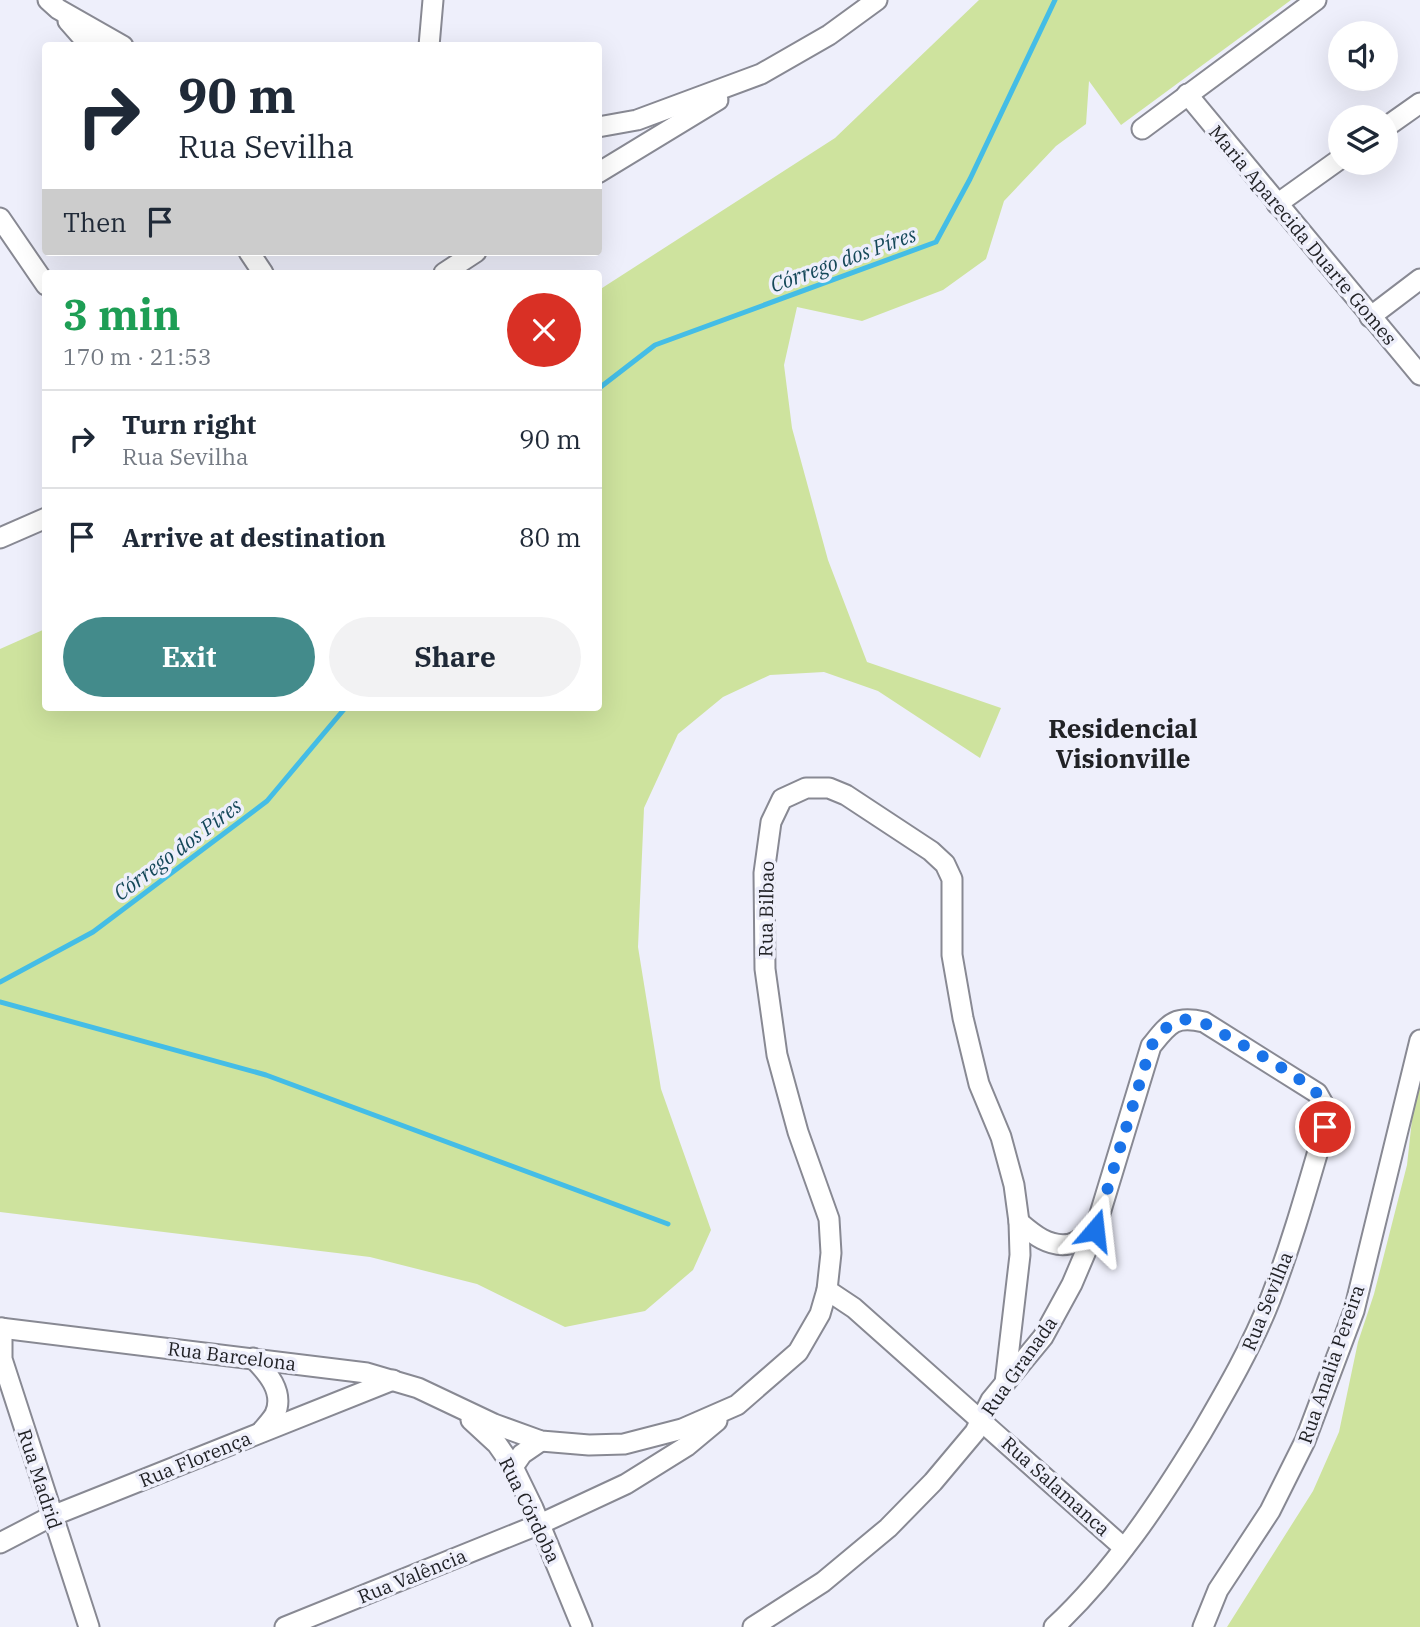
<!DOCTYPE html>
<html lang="en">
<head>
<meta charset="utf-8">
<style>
  body { margin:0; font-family:"IBM Plex Serif",serif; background:#f2f2f3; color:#1f2937; height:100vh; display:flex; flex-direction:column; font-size:26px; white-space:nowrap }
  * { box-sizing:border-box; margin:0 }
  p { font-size:23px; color:#747a83 }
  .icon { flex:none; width:38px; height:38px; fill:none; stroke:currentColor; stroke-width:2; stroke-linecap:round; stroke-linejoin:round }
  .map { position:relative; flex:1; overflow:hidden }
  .details { position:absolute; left:42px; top:270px; width:560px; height:441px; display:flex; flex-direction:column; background:#fff; border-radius:7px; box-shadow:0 7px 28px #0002 }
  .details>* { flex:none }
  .top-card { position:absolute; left:42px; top:42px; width:560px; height:214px; border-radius:7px; box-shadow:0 7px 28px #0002; background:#fff; color:#1f2937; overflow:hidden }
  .buttons { position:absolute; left:1328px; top:21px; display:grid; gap:14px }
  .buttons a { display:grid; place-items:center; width:70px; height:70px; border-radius:50%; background:#fff; box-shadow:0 7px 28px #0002; font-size:35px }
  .pin { position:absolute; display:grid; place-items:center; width:60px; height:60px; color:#fff; margin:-30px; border:4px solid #fff; border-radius:50%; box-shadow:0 2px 7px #0007 }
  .me { position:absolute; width:77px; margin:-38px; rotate:17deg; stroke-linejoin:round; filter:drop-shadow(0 0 5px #0008) }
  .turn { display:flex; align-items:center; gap:24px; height:147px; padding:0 21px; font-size:32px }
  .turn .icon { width:91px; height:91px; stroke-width:2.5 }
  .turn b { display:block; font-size:49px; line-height:60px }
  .then { display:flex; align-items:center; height:66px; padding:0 21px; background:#0003; gap:14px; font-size:26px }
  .round { display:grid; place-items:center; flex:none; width:74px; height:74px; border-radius:37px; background:#f2f2f3 }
  .headline { display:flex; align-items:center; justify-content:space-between; height:119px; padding:0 21px }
  h1 { font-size:42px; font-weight:700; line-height:52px; color:#1e9e55 }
  .cta { display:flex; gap:14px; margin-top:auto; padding:14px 21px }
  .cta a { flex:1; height:80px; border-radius:42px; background:#438b8b; color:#fff; font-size:28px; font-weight:700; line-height:80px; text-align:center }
  .cta a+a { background:#f2f2f3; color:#1f2937 }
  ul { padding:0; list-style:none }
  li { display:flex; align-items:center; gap:21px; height:98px; padding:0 21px; border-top:2px solid #e0e1e3 }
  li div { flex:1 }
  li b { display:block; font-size:26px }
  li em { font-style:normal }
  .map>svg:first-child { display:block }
  .green { fill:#cee39e }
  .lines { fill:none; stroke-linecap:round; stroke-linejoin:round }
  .stream { stroke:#44bde6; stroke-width:5 }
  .minor-casing { stroke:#888993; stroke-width:23 }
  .minor { stroke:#fff; stroke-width:19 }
  .route { stroke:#1a73e8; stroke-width:12; stroke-dasharray:0 21.6 }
  .labels { text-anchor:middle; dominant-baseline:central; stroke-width:7; stroke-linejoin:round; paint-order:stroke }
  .street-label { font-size:19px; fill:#212226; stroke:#eeeffb }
  .water-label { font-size:21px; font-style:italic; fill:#154859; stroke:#eeeffb }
  .district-label { font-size:26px; font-weight:bold; fill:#212226; stroke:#eeeffb }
</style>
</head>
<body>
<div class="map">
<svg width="1420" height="1627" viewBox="0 0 1420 1627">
  <rect width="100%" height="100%" fill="#eeeffb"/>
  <g class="green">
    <path d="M979,0H1291L1121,125L1089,81L1086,124L1056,146L1004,201L986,259L943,290L862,321L797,307L784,365L792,428L828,560L867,662L1001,708L980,758L878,691L824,672L770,675L723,697L678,734L644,808L638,947L661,1089L711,1230L693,1270L645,1311L565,1327L477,1284L370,1257L0,1212V649L45,629L46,707H598L599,290L835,138Z"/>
    <path d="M1420,1069V1627H1227L1313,1491L1339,1432L1358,1342L1374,1294L1407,1165L1416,1083Z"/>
  </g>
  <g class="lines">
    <g class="stream">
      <path d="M598,389L655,345L936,242L970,179L1055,0"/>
      <path d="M0,982L93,932L267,801L346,707"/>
      <path d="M0,1002L266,1075L668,1224"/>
    </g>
    <defs>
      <g id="minor">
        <path d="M48,0L58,9L123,46"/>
        <path d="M68,21L90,46"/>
        <path d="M429,46L433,0"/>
        <path d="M1187,94L1420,375"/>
        <path d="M598,127L637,120L761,74L829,35L877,0"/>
        <path d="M1386,127L1420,103"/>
        <path d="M1142,129L1316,0"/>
        <path d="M598,173L718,100"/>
        <path d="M1277,204L1340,159"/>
        <path d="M0,218L46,285"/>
        <path d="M249,252L263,273"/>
        <path d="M444,273L476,252"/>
        <path d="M1370,317L1420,279"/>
        <path d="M0,538L46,518"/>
        <path d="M1019,1222C1033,1234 1049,1248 1070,1244C1078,1242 1088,1234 1095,1230"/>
        <path d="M827,1290L854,1308L1124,1548"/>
        <path d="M0,1328L367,1373L418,1388L494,1424L541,1441L589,1445L624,1444L682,1429L737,1405L798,1352L820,1314L827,1290L831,1253L829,1219L798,1132L777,1055L765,969L764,873L771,822L782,799L806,788H829L846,795L931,851L945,864L952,879V955L963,1018L979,1084L1001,1137L1014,1185L1019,1222L1020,1255L1005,1383"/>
        <path d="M2,1328V1359L89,1627"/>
        <path d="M253,1358C267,1372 285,1392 275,1414C272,1420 265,1427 261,1432"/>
        <path d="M471,1420L497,1444L513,1467L533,1508L582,1627"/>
        <path d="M513,1467L522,1454L541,1441"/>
        <path d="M0,1543L52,1516L393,1380"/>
        <path d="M285,1627L540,1524L626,1484L687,1446L717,1421"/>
        <path d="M753,1627L823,1582L888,1528L933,1482L975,1432L991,1400L1043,1337L1072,1284L1095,1230L1151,1046C1169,1024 1174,1015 1204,1022L1317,1093L1326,1109L1325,1127C1308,1185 1292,1243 1270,1300C1252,1346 1227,1389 1202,1432C1160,1501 1113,1572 1054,1627"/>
        <path d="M1203,1627L1218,1590L1270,1511L1305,1441L1354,1311L1420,1040"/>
      </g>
    </defs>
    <use href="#minor" class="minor-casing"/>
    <use href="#minor" class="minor"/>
  </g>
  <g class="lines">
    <path class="route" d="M1095,1230L1151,1046C1170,1023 1173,1014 1204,1023C1226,1036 1308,1079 1319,1096C1326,1107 1325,1115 1325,1127"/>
  </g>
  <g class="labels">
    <g class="street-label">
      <text transform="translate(1303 235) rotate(50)">Maria Aparecida Duarte Gomes</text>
      <text transform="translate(766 909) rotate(-89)">Rua Bilbao</text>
      <text transform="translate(1267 1301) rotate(-68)">Rua Sevilha</text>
      <text transform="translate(232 1356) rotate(7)">Rua Barcelona</text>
      <text transform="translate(1331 1364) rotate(-71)">Rua Analia Pereira</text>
      <text transform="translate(1019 1366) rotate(-55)">Rua Granada</text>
      <text transform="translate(195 1459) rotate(-22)">Rua Florença</text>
      <text transform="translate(40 1479) rotate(72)">Rua Madrid</text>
      <text transform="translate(1056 1486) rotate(42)">Rua Salamanca</text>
      <text transform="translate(530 1510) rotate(64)">Rua Córdoba</text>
      <text transform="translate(412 1576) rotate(-22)">Rua Valência</text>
    </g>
    <g class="water-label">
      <text transform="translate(843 259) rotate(-20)">Córrego dos Píres</text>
      <text transform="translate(177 849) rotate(-37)">Córrego dos Píres</text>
    </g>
    <g class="district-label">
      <text x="1123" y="728">Residencial<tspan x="1123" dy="30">Visionville</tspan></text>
    </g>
  </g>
</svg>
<div class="buttons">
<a><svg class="icon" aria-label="sound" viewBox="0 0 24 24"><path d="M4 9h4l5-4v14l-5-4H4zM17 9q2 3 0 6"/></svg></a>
<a><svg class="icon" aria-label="layers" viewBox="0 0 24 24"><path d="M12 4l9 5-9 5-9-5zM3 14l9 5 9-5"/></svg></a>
</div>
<div class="pin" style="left:1325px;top:1127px;background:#d93025"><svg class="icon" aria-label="arrive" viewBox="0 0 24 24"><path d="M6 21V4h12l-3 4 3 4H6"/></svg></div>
<svg class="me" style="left:1095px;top:1230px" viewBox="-20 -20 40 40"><path d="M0-17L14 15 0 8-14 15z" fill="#1a73e8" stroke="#fff" stroke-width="4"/></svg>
<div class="top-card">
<div class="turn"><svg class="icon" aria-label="right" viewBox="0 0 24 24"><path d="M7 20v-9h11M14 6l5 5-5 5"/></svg><div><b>90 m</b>Rua Sevilha</div></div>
<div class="then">Then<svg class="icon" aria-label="arrive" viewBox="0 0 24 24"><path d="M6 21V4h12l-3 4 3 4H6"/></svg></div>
</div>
<section class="details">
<div class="headline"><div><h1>3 min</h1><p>170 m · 21:53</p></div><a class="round" style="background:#d93025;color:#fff"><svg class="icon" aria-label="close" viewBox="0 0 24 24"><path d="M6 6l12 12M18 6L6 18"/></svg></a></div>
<ul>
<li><svg class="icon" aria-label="right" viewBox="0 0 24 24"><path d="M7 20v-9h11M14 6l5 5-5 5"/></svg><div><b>Turn right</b><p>Rua Sevilha</p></div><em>90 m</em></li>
<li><svg class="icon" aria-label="arrive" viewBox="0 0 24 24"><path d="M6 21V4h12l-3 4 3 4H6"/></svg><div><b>Arrive at destination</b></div><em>80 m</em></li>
</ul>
<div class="cta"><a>Exit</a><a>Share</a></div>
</section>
</div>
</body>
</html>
